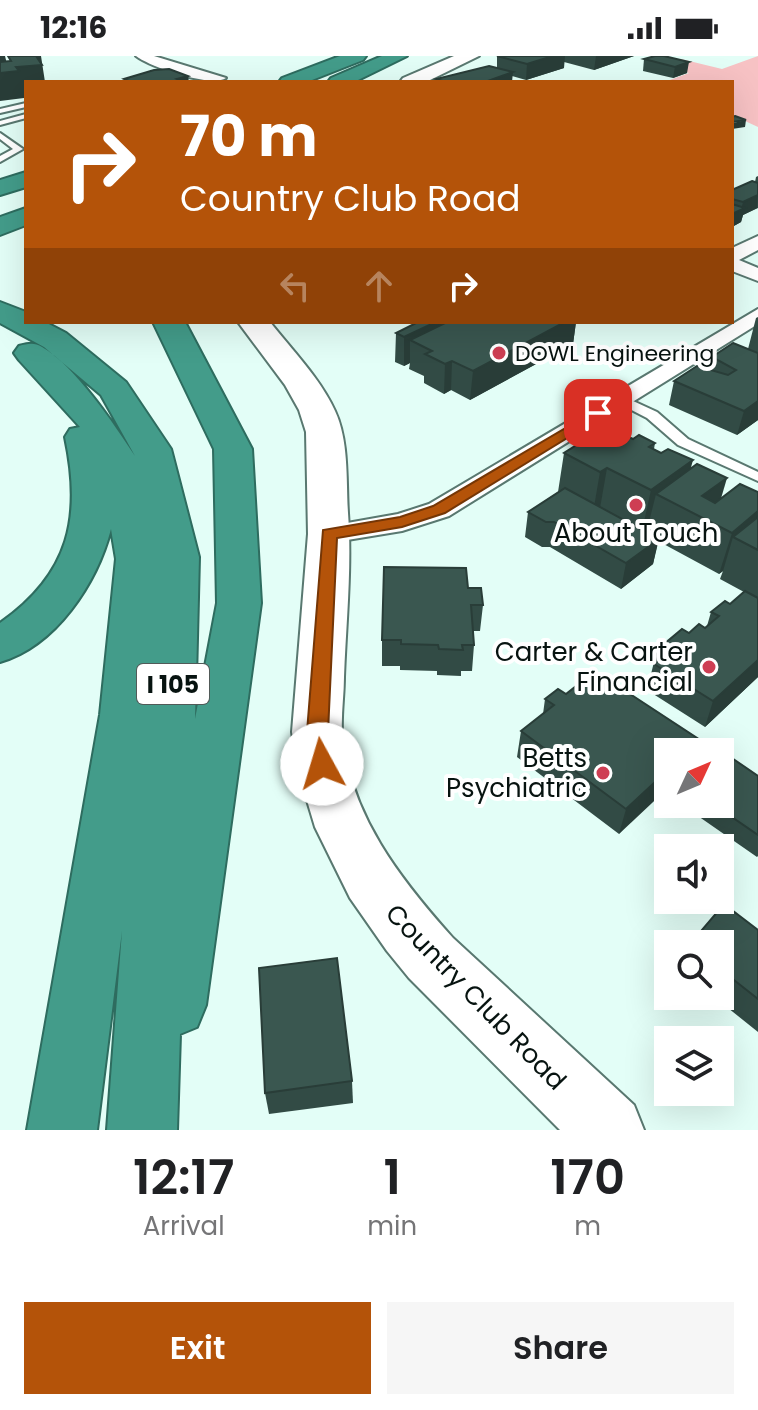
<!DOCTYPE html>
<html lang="en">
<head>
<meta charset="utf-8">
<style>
  body { margin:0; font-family:Poppins,sans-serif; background:#f6f6f6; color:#202124; height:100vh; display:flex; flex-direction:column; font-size:30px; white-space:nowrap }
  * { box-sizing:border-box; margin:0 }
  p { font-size:26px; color:#757577 }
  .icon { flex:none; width:44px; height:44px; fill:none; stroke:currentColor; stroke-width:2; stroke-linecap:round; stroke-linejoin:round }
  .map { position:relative; height:1074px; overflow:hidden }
  .details { display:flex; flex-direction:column; background:#fff; flex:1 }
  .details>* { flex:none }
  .guide { position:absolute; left:24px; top:24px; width:710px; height:244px; border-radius:0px; box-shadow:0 8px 32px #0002; background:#b45309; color:#fff; overflow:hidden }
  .needle { width:52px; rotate:46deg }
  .controls { position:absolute; left:654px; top:682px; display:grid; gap:16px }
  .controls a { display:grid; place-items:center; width:80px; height:80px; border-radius:0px; background:#fff; box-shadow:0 8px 32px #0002; font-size:40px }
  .pin { position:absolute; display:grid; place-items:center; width:68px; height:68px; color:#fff; margin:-34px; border-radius:16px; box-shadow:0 4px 12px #0006 }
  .me { position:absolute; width:88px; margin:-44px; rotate:354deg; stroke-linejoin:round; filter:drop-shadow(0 0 6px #0008) }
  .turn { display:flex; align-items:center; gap:28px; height:168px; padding:0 24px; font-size:36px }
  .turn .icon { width:104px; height:104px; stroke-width:2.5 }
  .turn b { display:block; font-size:56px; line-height:68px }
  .lanes { display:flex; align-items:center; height:76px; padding:0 24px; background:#0003; justify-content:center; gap:40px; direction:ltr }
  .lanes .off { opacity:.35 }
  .eta { display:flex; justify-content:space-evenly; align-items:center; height:136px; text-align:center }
  .eta b { font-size:48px; font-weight:600; line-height:56px }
  .action { display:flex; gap:16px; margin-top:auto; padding:16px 24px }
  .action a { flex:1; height:92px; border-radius:0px; background:#b45309; color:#fff; font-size:32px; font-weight:600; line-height:92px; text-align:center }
  .action a+a { background:#f6f6f6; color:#202124 }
  .status { display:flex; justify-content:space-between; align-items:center; height:56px; padding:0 40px; background:#fff; direction:ltr }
  .status svg { height:22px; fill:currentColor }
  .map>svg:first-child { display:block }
  .green { fill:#f7c2c4 }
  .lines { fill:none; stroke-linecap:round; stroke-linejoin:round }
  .lane-casing { stroke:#597870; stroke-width:4 }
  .street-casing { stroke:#597870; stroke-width:4 }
  .secondary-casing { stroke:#597870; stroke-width:4 }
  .highway-casing { stroke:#2e6c5f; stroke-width:4 }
  .lane { fill:#fff; fill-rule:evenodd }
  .street { fill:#fff; fill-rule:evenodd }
  .secondary { fill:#fff; fill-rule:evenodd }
  .highway { fill:#439c8a; fill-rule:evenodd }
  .wall { fill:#324b45 }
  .shaded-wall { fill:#293d38 }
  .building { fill:#3a5750; stroke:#293d38; stroke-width:2 }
  .route { fill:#b45309; stroke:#753606; stroke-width:2 }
  .poi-dot { fill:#ce3e53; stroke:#fff; stroke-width:3 }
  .labels { text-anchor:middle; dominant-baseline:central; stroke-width:8; stroke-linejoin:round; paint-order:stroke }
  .far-poi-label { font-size:22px; fill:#071310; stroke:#fff; text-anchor:start }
  .shield { fill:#fff; stroke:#515a58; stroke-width:2 }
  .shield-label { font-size:24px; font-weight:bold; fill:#071310 }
  .poi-label { font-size:26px; fill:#071310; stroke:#fff; text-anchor:end }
  .street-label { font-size:26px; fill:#071310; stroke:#fff }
</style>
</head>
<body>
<div class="status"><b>12:16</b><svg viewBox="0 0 49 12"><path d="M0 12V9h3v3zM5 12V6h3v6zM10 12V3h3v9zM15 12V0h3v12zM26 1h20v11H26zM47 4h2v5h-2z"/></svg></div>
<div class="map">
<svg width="758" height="1074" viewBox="0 0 758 1074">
  <rect width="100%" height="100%" fill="#e3fef7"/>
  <path class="green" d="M758,0V71L732,59V26L667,25L689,17L662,10L681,3L722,13Z"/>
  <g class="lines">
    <defs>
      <g id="lane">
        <path d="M26,47V51L0,57V53Z"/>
        <path d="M26,58V62L0,69V65Z"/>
        <path d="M0,77L23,93L0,106V100L13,93L0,83Z"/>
        <path d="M620,339L657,356L688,383L758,416V425L678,389L647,362L616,346V340Z"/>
      </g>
      <g id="street">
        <path d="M136,0H154L226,22C211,32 150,11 136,0Z"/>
        <path d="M758,180V194L739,204L758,212V225L732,215V192Z"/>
        <path d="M758,253V268L449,460L402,475L329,487L319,484L315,478L319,472L398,458L429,448Z"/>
      </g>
      <g id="secondary">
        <path d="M454,0H479L426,26H400L403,22Z"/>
        <path d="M238,266H270C292,294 320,322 335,355C349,385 346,424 348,457C352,511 346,567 344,621C344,639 341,658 342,676C349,758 400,823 453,882L634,1049L644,1074H560L409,922L387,895L350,842L315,771L297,711L292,676L308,478L306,376L299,354L285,329Z"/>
      </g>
      <g id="highway">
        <path d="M340,0H366L363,4L307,26H279L282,22Z"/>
        <path d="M382,0H407L354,26H328L331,22Z"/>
        <path d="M26,116V131L0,139V124Z"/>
        <path d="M26,152V169L0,179V161Z"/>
        <path d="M0,246L26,256V266H45L66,277L126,326L171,393L199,501L195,663L217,547L214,393L153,266H185L252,393L261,547L206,949L197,971L180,978L177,1074H107L122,875L97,1074H27L100,659L116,503L111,473C97,527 56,590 0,606V567C70,518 82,461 65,381L70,373L80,371L19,304L14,297L19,290C27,288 34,286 42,291C75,310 114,368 135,400L101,339L44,291L0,267Z"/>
      </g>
    </defs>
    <use href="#lane" class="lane-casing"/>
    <use href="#street" class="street-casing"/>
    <use href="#secondary" class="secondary-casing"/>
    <use href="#highway" class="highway-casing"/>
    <use href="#lane" class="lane"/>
    <use href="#street" class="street"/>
    <use href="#secondary" class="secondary"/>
    <use href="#highway" class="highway"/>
  </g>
  <g class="wall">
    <path d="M497,0H634L594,14L564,6V12L526,24L512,20V26H436V23L497,12Z"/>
    <path d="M655,0L687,17L673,22L643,15L644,3Z"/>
    <path d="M758,120V152L743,159L741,166L732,171V134L755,126L756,121Z"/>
    <path d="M758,261V364L737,379L669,349L674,325L709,314L712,301L748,293L756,262Z"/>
    <path d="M415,266H576L573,288L470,344L451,334L444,338L424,327V320L409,313L410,307L404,310L395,306L396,277L417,267Z"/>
    <path d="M627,380L633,383L655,387L654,393L690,413L721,443L758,436V621L705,671L647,634L657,594L689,577L705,572L707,570L711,556L730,548L744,536L720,523L723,515L719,518L658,485L653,508L621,533L550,491H542L525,481L528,456L558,436L564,397Z"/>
    <path d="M468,532L483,549L480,575H473L474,589L472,615H461V620L437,619V615L400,614V610H382V584Z"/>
    <path d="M566,638L700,684L619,778L517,701L521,675L543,658L545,643Z"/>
    <path d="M758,720V800L757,801L685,751L686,748H720Z"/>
    <path d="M758,874V976L713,940H720V888Z"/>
    <path d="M352,1025L353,1047L269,1058L265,1037Z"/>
  </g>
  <g class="shaded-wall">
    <path d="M0,0H5L9,16L30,0H41L45,26H26V38H24V42L0,45Z"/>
    <path d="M553,0H565L564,12L526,24L527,8Z"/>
    <path d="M596,0H634L594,14Z"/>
    <path d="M689,6L687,17L673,22L675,11Z"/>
    <path d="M513,16L512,26H485Z"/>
    <path d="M188,20L189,26H177V23Z"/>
    <path d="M746,64L745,71L732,73L733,67Z"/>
    <path d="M758,139L757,152L743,159L741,166L732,171V158L741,154L743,146Z"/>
    <path d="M436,266H456L410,284V307L404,310V281Z"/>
    <path d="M565,266H576L573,288L470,344L473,315Z"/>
    <path d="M452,305L451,334L444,338L445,308Z"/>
    <path d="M758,345V364L737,379L744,355Z"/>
    <path d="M693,404L682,445L656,438L648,470L642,475L651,434Z"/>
    <path d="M607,412L600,452L593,457L600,416Z"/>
    <path d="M727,422L715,463L702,440Z"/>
    <path d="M758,455V486L733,481L723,515L719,518L732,477Z"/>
    <path d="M659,483L653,508L621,533L626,507Z"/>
    <path d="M758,604V621L705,671L713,645Z"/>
    <path d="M700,684L696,696H687Z"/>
    <path d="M668,714V732L619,778L626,753Z"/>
  </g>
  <g class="building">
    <path d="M8,0H36L42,9L16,11L19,15L0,17V6L11,5Z"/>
    <path d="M497,0H553L527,8Z"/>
    <path d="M655,0H664L689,6L675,11L644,3Z"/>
    <path d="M489,10L513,16L485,26H446L436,23Z"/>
    <path d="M169,13L188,20L177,23L184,26H131L124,23L154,14Z"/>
    <path d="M735,60L746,64L732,66V61Z"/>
    <path d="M752,125L758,127V139L743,146L732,143V134Z"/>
    <path d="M732,148L745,152L732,158Z"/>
    <path d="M418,266H436L404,281L396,277Z"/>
    <path d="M447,266H565L473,315L452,305L445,308L425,298L432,295L410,284Z"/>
    <path d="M733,287L758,297V345L744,355L674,325L697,310L728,319L736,314L712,301Z"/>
    <path d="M613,366L629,373L622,378L633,383L639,379L655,387L649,391L661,397L668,393L693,404L651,434L607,412L600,416L564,397Z"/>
    <path d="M697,408L727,422L702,440L715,447L740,428L758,436V455L732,477L656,438Z"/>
    <path d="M565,432L659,483L626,507L554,466H546L528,456Z"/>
    <path d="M758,461V494L733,481Z"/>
    <path d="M384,511L466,512L468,532H481L483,549H471L474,589H462L463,594L439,593L438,589L401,588V584H382Z"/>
    <path d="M745,535L758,542V604L713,645L654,608L665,599L657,594L682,573L689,577L699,568L705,572L719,560L711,556L725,545L730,548Z"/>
    <path d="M595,615L700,684L687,696H668V714L626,753L521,675L554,649L545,643L558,633L566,638Z"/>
    <path d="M726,698L758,720V779L713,748H720V704Z"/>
    <path d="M724,848L758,874V943L720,913V888H690Z"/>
    <path d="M337,902L352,1025L265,1037L259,912Z"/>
  </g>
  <path class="route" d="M598,353L605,357L603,360L445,457L402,471L337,482L328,676L333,708L329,714L322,716L314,714L307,676L323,474L400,461L433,450Z"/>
  <g class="poi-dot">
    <circle cx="499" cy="297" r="8"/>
    <circle cx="636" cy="449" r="8"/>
    <circle cx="709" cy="611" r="8"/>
    <circle cx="603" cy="717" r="8"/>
  </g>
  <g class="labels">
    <g class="far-poi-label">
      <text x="515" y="297">DOWL Engineering</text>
    </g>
    <rect class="shield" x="137" y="608" width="72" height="40" rx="6"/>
    <g class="shield-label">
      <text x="173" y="628">I 105</text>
    </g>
    <g class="poi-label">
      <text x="636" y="477" text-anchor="middle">About Touch</text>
      <text x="693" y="596">Carter &amp; Carter<tspan x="693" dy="30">Financial</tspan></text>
      <text x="587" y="702">Betts<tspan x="587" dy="30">Psychiatric</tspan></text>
    </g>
    <g class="street-label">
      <text transform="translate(476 941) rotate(46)">Country Club Road</text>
    </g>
  </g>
</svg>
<div class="controls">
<a><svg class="needle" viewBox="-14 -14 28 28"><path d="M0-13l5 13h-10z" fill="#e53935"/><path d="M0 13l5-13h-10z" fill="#757577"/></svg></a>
<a><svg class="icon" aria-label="sound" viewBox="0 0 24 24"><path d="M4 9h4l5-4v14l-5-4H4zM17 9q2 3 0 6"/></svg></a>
<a><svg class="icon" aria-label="search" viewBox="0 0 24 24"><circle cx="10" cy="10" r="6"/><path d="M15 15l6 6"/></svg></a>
<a><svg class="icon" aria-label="layers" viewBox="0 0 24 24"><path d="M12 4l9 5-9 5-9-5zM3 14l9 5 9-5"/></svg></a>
</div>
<div class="pin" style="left:598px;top:357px;background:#d93025"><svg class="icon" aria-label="arrive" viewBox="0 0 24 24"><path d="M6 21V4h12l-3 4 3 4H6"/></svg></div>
<svg class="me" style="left:322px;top:708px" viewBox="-20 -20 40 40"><circle r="19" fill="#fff"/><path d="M0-13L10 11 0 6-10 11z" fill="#b45309"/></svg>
<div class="guide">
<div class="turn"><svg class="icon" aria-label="right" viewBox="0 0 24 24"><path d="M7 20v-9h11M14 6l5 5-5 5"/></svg><div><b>70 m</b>Country Club Road</div></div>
<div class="lanes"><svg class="icon off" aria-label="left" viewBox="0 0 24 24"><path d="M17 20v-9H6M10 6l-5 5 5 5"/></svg><svg class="icon off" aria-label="ahead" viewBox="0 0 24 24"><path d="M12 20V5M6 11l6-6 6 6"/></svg><svg class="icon" aria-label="right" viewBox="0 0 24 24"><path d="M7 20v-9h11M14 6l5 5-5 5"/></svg></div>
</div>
</div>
<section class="details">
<div class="eta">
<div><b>12:17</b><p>Arrival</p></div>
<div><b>1</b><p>min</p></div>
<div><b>170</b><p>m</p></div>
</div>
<div class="action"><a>Exit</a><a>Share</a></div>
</section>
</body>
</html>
